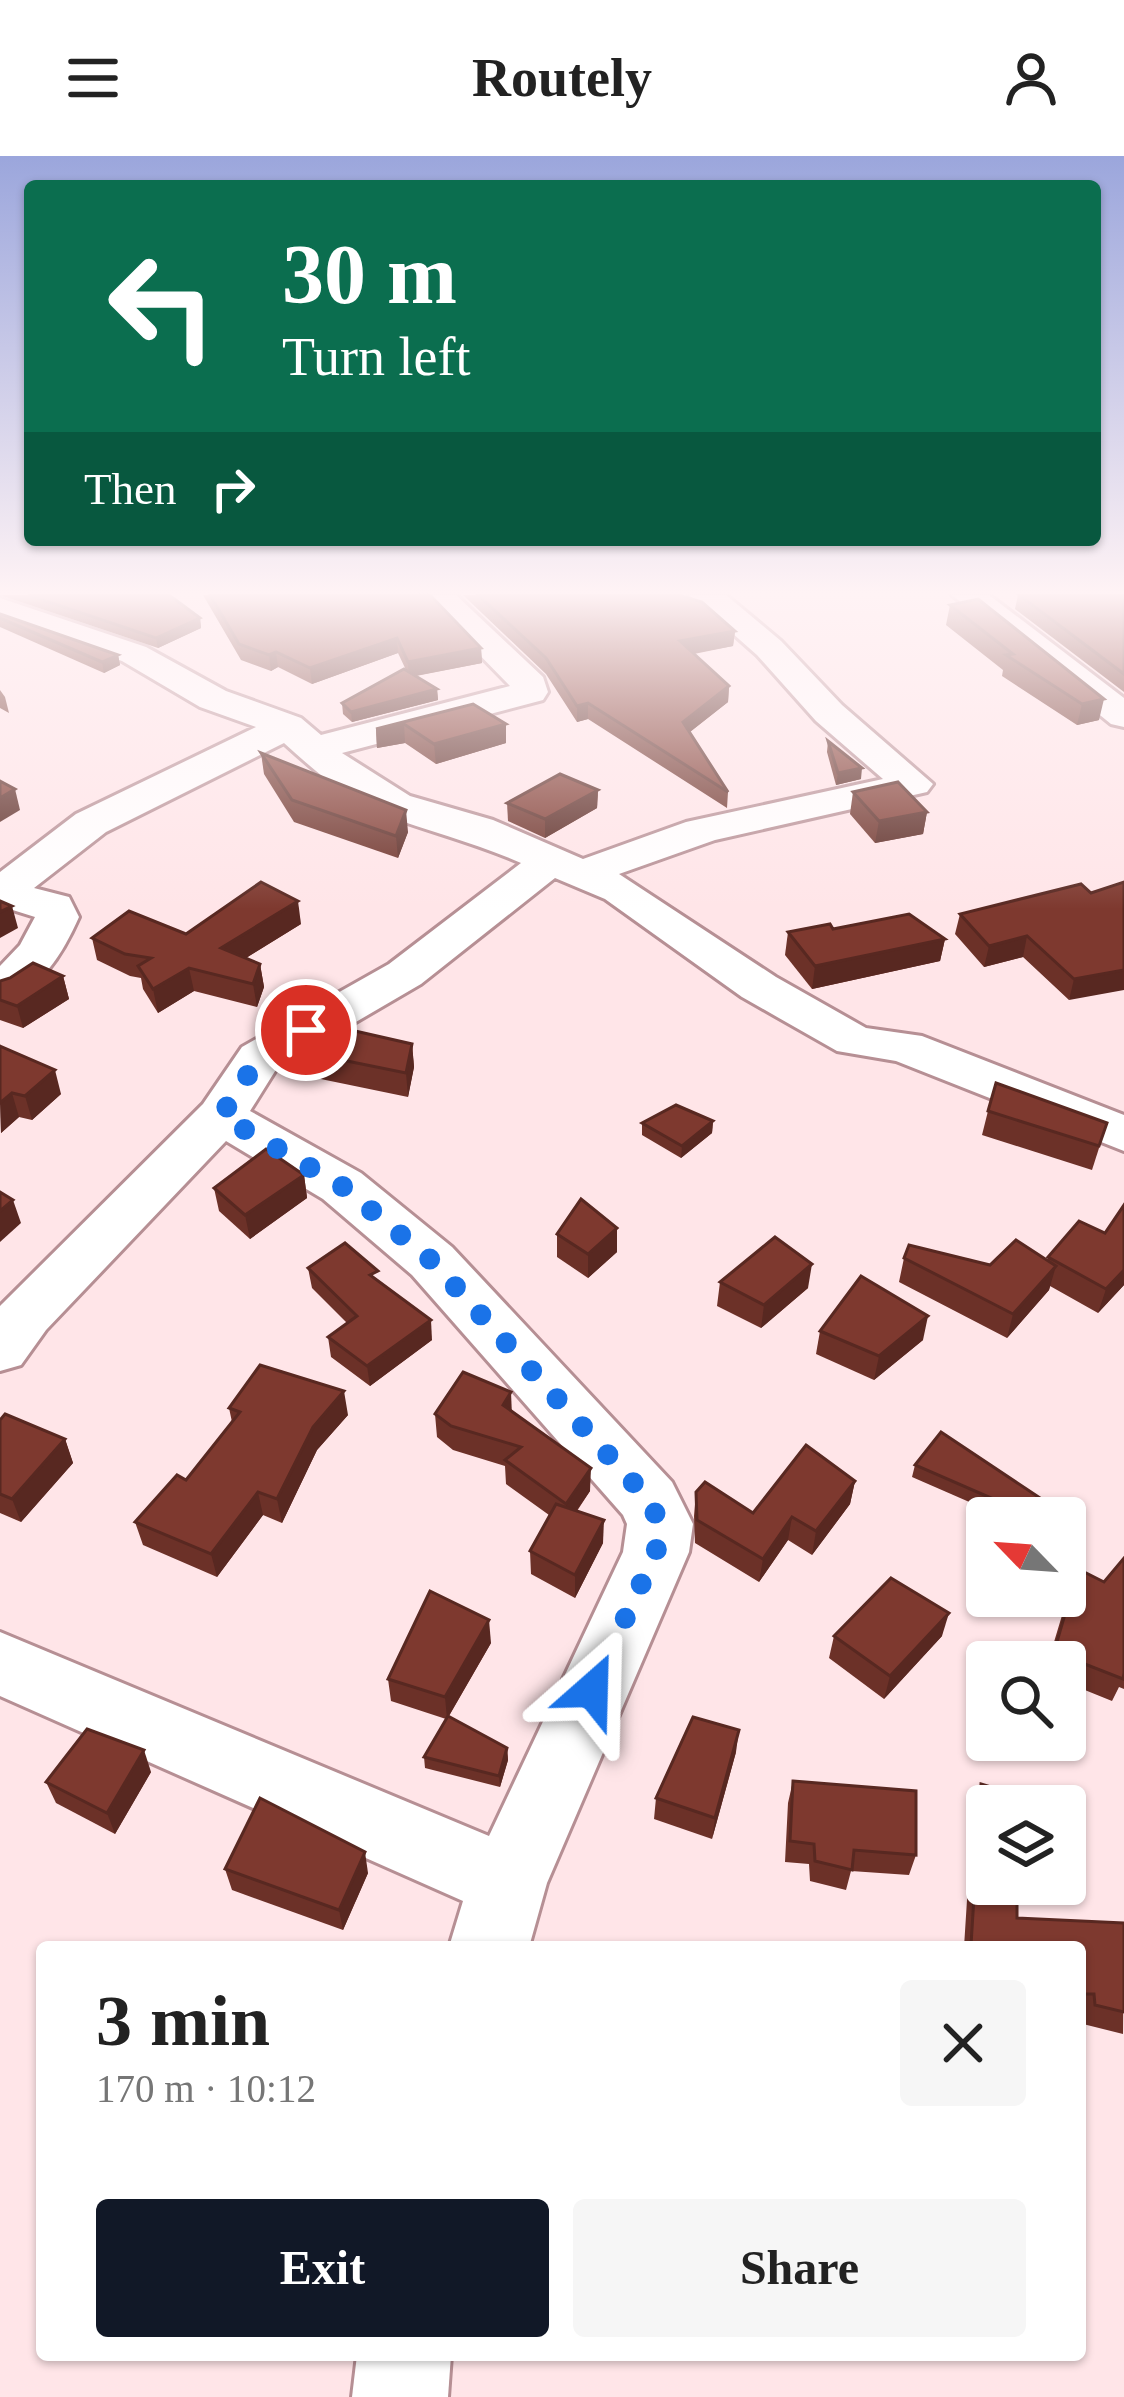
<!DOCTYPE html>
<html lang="en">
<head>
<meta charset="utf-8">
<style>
  body { margin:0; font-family:Georgia,serif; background:#f6f6f6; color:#222; height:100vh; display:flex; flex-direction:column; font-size:45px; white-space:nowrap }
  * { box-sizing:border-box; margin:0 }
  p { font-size:39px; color:#767676 }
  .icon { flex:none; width:66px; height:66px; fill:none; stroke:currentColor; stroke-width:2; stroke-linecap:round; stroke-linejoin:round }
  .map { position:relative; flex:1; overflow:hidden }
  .sheet { position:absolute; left:36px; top:1785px; width:1050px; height:420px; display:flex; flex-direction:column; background:#fff; border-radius:12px; box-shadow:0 3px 9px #0004 }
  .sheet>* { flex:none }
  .hud { position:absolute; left:24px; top:24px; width:1077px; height:366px; border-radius:12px; box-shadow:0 3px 9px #0004; background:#0b6e4f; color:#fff; overflow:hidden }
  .needle { width:78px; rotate:295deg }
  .tools { position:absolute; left:966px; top:1341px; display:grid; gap:24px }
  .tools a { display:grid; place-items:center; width:120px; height:120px; border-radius:12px; background:#fff; box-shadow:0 3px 9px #0004; font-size:60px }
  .pin { position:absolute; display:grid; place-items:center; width:102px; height:102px; color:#fff; margin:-51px; border:6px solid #fff; border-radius:50%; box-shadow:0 3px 12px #0007 }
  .me { position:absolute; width:132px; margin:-66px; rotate:25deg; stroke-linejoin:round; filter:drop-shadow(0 0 9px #0008) }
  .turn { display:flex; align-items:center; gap:42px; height:252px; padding:0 60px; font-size:54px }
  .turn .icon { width:156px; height:156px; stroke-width:2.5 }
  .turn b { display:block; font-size:84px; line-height:102px }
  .then { display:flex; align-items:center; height:114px; padding:0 60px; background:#0003; gap:24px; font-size:45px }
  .round { display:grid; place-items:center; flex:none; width:126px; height:126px; border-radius:12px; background:#f6f6f6 }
  .head { display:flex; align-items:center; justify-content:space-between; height:204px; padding:0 60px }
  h1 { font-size:72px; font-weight:800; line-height:90px }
  .button { display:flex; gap:24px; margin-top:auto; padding:24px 60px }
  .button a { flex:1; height:138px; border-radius:12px; background:#111827; color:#fff; font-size:48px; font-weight:800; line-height:138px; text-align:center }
  .button a+a { background:#f6f6f6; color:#222 }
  header { display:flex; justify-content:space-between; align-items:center; height:156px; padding:0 60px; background:#fff; font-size:54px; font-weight:800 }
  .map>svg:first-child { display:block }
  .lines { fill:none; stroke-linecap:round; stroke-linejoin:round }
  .minor-casing { stroke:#b68f94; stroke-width:6 }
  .minor { fill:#fff; fill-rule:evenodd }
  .wall { fill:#6c3128 }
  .shaded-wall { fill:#582821 }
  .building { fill:#7e392f; stroke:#582821; stroke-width:3 }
  .route { stroke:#1a73e8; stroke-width:21; stroke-dasharray:0 37.8 }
</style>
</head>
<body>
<header><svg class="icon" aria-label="menu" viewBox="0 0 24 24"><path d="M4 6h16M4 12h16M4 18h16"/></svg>Routely<svg class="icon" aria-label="person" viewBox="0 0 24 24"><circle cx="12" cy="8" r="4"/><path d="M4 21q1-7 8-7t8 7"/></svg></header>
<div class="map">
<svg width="1124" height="2241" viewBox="0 0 1124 2241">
  <rect width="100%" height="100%" fill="#ffe5e8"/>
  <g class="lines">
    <defs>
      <g id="minor">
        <path d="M421,439H456L543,521L548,536L543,544L342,597L410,640L493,664L583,703L686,666L883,623L816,565L757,499L689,439H726L781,485L842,549L933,628L927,636L715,684L619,718L776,821L866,872L922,880L1124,959V995L896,905L837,895L742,841L605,743L555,722L421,828L277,912L250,955L361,1017L452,1091L672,1326L693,1368L689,1396L547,1727L529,1791H449L463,1745L0,1540V1476L489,1680L623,1396L627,1368L623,1359L412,1119L323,1043L226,985L46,1174L21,1209L0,1215V1150L203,948L242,891L389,808L521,707C476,687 430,676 385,659C347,644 314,614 284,587L106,676L34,732L69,741L79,761C63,797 40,836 0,846V810L20,789L35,761L0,750V716L76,658L256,571L200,551L122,505L0,463V442L146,491L226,535L301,562L321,579L510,530Z"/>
        <path d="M952,439H989L1124,542V571L1111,568Z"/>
        <path d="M357,2199H451L448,2241H352Z"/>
      </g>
    </defs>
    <use href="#minor" class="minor-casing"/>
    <use href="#minor" class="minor"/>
  </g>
  <g class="wall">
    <path d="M0,439H169L200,462L201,472L158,492Z"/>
    <path d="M203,439H430L481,492L482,507L416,520L437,533L438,544L352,566L343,558L342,547L406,514L398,497L312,528L278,511L271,515L241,504Z"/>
    <path d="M463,439H679L735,475L733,490L694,498L729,530L728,546L690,576L728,636L727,652L588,563L577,566L546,518Z"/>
    <path d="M1018,439H1124V536L1015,453Z"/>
    <path d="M978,443L1099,564L1077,569L1002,520L1003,514L946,469L950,449Z"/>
    <path d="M0,458L118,499L120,509L104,517L0,471Z"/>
    <path d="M0,534L5,541L9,557L0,552Z"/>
    <path d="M473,548L506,587L436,608L405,587L377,592L376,573Z"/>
    <path d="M828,585L861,623L836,629L827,596Z"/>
    <path d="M261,597L408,676L398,702L294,666L264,618Z"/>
    <path d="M598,634L597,652L545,682L508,665L507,647Z"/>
    <path d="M853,636L927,656L923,678L875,687L850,658Z"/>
    <path d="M1124,726L1069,844L1023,801L984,811L955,778L960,758L1091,737Z"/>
    <path d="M301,768L246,802L260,808L264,831L257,851L194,835L158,857L143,833L141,822L130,820L97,804L92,782L186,778Z"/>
    <path d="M788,776L945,783L940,805L812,833L785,799Z"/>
    <path d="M63,820L69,843L23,872L0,864V825Z"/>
    <path d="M412,888L414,911L408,941L282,915L278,891Z"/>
    <path d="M0,890L61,938L32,964L19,961L1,977Z"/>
    <path d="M988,955L1107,967L1092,1014L982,979Z"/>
    <path d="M713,965L712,977L681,1002L642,979V967Z"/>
    <path d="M304,1019L307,1042L250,1083L219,1055L214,1032Z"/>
    <path d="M1124,1049V1129L1098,1157L1050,1130L1049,1134L1007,1182L899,1126L904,1102L990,1109L1047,1104L1048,1101L1105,1077Z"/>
    <path d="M617,1072V1096L588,1122L557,1101V1078Z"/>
    <path d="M308,1112L379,1125L432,1184L370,1230L331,1201L328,1181L347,1167L312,1132Z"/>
    <path d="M720,1126L808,1132L761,1172L717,1150Z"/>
    <path d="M820,1175L923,1184L874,1224L816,1198Z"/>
    <path d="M229,1252L348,1259L317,1294L282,1367L263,1359L217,1421L143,1389L135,1366L186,1324L232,1266Z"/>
    <path d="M511,1255L590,1335L577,1355L603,1387L575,1442L531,1418L530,1395L549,1359L506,1328L505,1310L453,1294L437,1281L435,1258Z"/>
    <path d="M0,1264L65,1283L73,1307L21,1366L0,1357Z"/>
    <path d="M915,1309L1046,1346L1040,1362H1006L912,1321Z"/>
    <path d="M855,1325L850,1348L812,1399L788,1384L759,1426L695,1387L694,1360L696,1336L753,1357Z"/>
    <path d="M1124,1402V1533L1119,1531L1112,1545L1065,1526V1506H1048L1069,1436L1078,1413L1104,1426Z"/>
    <path d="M834,1480H942L884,1543L829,1502Z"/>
    <path d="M491,1487L449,1560L507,1592L508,1604L500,1631L425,1612L424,1601L446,1563L391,1545L388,1523Z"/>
    <path d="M736,1596L712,1683L654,1663L656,1642Z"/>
    <path d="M151,1616L115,1678L56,1647L46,1626Z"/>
    <path d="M793,1625L916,1699L909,1719L851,1715L846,1734L810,1725L809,1708L785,1706L788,1647Z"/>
    <path d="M981,1628L1017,1762L1124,1767L1123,1878L1083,1868L1082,1857H1080V1791H964L973,1650Z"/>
    <path d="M225,1713L368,1717L343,1774L232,1734Z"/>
  </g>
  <g class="shaded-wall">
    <path d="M200,462L201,472L158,492L156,482Z"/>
    <path d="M735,475L733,490L679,500L680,485Z"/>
    <path d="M397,482L398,497L312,528L310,512Z"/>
    <path d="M481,492L482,507L409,521L408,506Z"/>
    <path d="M276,496L278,511L271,515L269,499Z"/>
    <path d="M118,499L120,509L104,517L102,506Z"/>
    <path d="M729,530L728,546L682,582L683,566Z"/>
    <path d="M437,533L438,544L352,566L351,556Z"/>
    <path d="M1104,543L1099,564L1077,569L1082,548Z"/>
    <path d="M588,547V563L577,566V550Z"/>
    <path d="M404,568L405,587L377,592L376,573Z"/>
    <path d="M506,568V587L436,608L434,588Z"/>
    <path d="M862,612L861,623L836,629L838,617Z"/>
    <path d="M15,633L20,654L0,666V642Z"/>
    <path d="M598,634L597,652L545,682V663Z"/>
    <path d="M406,654L408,676L398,702L396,680Z"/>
    <path d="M927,656L923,678L875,687L879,665Z"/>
    <path d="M298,745L301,768L225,815L221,792Z"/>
    <path d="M12,750L18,772L0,782V756Z"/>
    <path d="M1027,780L1023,801L984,811L989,790Z"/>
    <path d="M945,783L940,805L812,833L815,810Z"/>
    <path d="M260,808L264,831L257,851L253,828Z"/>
    <path d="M189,812L194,835L158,857L153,833Z"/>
    <path d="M1124,814V834L1069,844L1074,823Z"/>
    <path d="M63,820L69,843L23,872L17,850Z"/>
    <path d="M412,888L414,911L408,941L406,917Z"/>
    <path d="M55,914L61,938L32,964L25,940Z"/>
    <path d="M12,937L19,961L1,977L0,947Z"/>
    <path d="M713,965L712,977L681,1002L682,990Z"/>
    <path d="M304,1019L307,1042L250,1083L245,1059Z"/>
    <path d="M13,1044L21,1067L0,1086V1055Z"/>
    <path d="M617,1072V1096L588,1122V1098Z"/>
    <path d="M812,1108L808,1132L761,1172L764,1149Z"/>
    <path d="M1056,1110L1049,1134L1007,1182L1013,1158Z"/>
    <path d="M1124,1114V1129L1098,1157L1106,1133Z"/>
    <path d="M928,1160L923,1184L874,1224L879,1200Z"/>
    <path d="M431,1164L432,1184L370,1230L367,1210Z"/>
    <path d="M344,1235L348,1259L317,1294L282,1367L277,1343L313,1271Z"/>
    <path d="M511,1236L512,1260L503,1249Z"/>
    <path d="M65,1283L73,1307L21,1366L12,1343Z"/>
    <path d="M591,1312L590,1335L565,1371L566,1348Z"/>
    <path d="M855,1325L850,1348L812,1399L816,1375Z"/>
    <path d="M258,1336L263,1359L217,1421L211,1398Z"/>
    <path d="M792,1361L788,1384L759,1426L763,1403Z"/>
    <path d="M604,1364L603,1387L575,1442V1419Z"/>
    <path d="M949,1457L942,1480L884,1543L890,1520Z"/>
    <path d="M489,1464L491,1487L447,1563L445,1541Z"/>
    <path d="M739,1574L736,1596L712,1683L715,1662Z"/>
    <path d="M507,1592L508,1604L500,1631L499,1620Z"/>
    <path d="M144,1594L151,1616L115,1678L107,1657Z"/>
    <path d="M365,1696L368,1717L343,1774L339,1754Z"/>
  </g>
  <g class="building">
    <path d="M28,439H169L200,462L156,482Z"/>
    <path d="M210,439H430L481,492L408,506L397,482L310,512L276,496L269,499L239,488Z"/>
    <path d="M478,439H679L702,446L735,475L680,485L729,530L683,566L728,636L588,547L577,550L546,502Z"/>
    <path d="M1019,439H1124V518Z"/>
    <path d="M978,443L1104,543L1082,548L1006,499L1013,498L950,449Z"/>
    <path d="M0,458L118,499L102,506L0,462Z"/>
    <path d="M404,513L437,533L351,556L342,547Z"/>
    <path d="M473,548L506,568L434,588L404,568L376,573Z"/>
    <path d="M828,585L862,612L838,617Z"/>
    <path d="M261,597L406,654L396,680L292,644Z"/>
    <path d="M560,618L598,634L545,663L507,647Z"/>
    <path d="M0,625L15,633L0,642Z"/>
    <path d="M898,626L927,656L879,665L853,636Z"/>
    <path d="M261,726L298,745L221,792L260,808L253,828L189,812L153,833L138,810L151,802L125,798L92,782L129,755L186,778Z"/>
    <path d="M1124,726V814L1074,823L1027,780L989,790L960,758L1081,728L1091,737Z"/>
    <path d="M0,745L12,750L0,756Z"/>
    <path d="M909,758L945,783L815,810L788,776L830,768L833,773Z"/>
    <path d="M33,807L63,820L17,850L0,844V825L10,822Z"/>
    <path d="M320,867L412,888L406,917L278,891Z"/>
    <path d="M0,890L55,914L25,940L12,937L0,947Z"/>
    <path d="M996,927L1107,967L1099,990L988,955Z"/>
    <path d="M676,949L713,965L682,990L642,967Z"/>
    <path d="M266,993L304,1019L245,1059L214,1032Z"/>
    <path d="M0,1036L13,1044L0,1055Z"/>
    <path d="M581,1043L617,1072L588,1098L557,1078Z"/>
    <path d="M1124,1049V1114L1106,1133L1048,1101L1079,1065L1105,1077Z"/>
    <path d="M775,1081L812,1108L764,1149L720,1126Z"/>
    <path d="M1016,1084L1056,1110L1013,1158L904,1102L909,1089L990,1109Z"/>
    <path d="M345,1087L378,1115L370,1119L431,1164L367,1210L328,1181L357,1160L308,1112Z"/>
    <path d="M861,1120L928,1160L879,1200L820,1175Z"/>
    <path d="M260,1209L344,1235L313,1271L277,1343L258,1336L211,1398L135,1366L177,1319L186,1324L240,1256L229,1252Z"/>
    <path d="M463,1216L511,1236L503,1249L591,1312L566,1348L505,1304L521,1291L451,1270L435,1258Z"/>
    <path d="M5,1258L65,1283L12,1343L0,1338V1264Z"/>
    <path d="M941,1276L1046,1346L1037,1362L915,1309Z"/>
    <path d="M806,1289L855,1325L816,1375L792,1361L763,1403L697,1364L696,1336L705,1326L753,1357Z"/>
    <path d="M556,1348L604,1364L575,1419L530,1395Z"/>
    <path d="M1124,1402V1517L1123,1523L1054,1496L1078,1413L1104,1426Z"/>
    <path d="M891,1422L949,1457L890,1520L834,1480Z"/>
    <path d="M430,1435L489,1464L445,1541L388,1523Z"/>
    <path d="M448,1560L507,1592L499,1620L424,1601Z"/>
    <path d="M693,1561L739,1574L715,1662L656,1642Z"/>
    <path d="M87,1573L144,1594L107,1657L46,1626Z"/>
    <path d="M793,1625L916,1635V1699L854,1694L852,1714L815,1705L814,1688L790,1685Z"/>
    <path d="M981,1628L1017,1639V1650H987V1728H1017V1762L1124,1767V1856L1095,1849L1094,1838H1080V1791H978L971,1789Z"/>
    <path d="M260,1642L365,1696L339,1754L225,1713Z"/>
  </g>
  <linearGradient id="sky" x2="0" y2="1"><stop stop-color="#9ba6dc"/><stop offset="0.58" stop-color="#fff3f5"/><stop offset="1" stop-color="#fff3f5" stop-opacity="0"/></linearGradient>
  <rect width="1124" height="753" fill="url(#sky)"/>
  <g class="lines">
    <path class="route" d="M306,874L259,902L221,960L342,1030L432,1105L649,1344L660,1368L656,1396L592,1534"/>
  </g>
</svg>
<div class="tools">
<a><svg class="needle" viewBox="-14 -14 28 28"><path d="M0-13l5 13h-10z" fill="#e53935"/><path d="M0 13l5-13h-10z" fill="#767676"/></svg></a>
<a><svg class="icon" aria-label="search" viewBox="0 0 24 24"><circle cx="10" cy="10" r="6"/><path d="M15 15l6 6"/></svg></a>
<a><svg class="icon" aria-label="layers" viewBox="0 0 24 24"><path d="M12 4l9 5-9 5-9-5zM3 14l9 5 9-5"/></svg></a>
</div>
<div class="pin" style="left:306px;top:874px;background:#d93025"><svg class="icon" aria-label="arrive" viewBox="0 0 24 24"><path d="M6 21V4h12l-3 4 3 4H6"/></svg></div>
<svg class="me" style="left:592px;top:1534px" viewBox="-20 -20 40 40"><path d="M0-17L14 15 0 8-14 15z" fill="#1a73e8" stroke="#fff" stroke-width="4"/></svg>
<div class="hud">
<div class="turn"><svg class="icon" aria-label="left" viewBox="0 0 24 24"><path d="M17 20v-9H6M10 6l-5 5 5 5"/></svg><div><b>30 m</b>Turn left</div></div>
<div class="then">Then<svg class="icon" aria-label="right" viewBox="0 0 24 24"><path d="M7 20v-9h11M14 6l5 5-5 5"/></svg></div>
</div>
<section class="sheet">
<div class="head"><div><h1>3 min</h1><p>170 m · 10:12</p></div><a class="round"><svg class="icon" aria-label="close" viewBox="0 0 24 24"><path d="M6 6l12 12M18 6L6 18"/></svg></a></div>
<div class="button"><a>Exit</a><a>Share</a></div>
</section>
</div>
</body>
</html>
